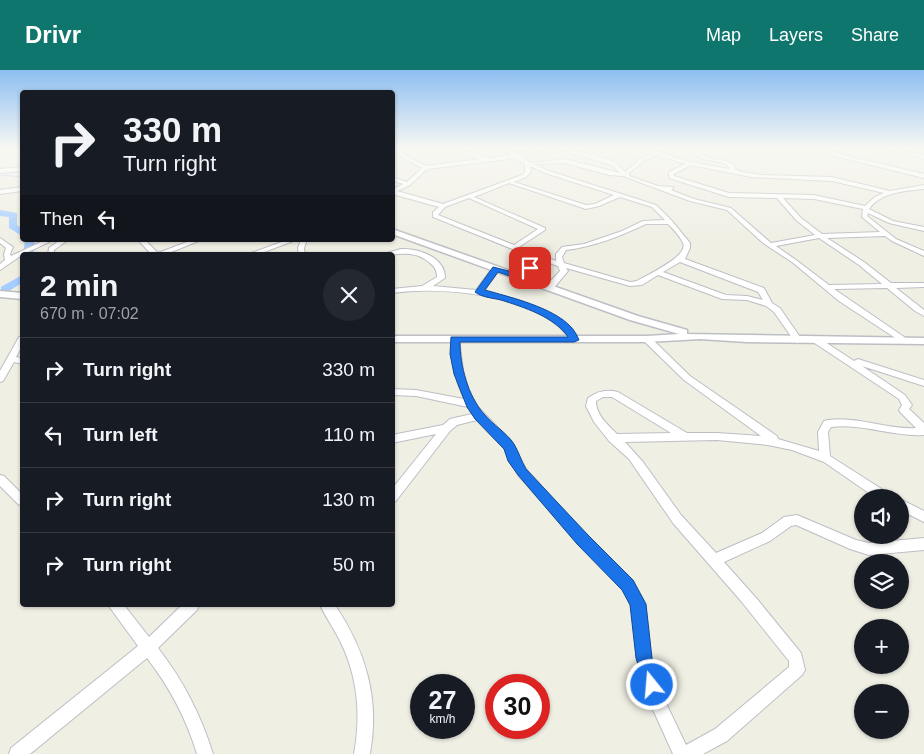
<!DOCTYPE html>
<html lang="en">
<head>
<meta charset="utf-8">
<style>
  body { margin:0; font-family:Arial,sans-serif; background:#242831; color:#f1f3f6; height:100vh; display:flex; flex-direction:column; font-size:19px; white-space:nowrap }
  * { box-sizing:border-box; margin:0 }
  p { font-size:16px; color:#9ea1a6 }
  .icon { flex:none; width:28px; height:28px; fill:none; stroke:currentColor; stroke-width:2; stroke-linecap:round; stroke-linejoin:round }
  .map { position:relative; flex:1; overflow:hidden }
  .panel { position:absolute; left:20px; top:182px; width:375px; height:355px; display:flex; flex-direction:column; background:#171b24; border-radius:5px; box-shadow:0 1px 4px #0004 }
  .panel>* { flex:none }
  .top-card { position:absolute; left:20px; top:20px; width:375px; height:152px; border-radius:5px; box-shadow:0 1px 4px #0004; background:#171b24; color:#f1f3f6; overflow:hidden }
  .fabs { position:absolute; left:854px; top:419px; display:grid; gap:10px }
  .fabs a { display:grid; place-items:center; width:55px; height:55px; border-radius:50%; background:#171b24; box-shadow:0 1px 4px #0004; font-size:25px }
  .speed { position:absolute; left:410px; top:604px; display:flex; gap:10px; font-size:25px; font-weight:700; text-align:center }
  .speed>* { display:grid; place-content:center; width:65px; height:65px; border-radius:50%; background:#171b24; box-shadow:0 1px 4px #0004; line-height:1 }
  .speed small { font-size:12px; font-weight:400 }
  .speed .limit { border:8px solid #d22; background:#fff; color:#111 }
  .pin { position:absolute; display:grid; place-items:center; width:42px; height:42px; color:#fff; margin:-21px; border-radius:10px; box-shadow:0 2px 8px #0006 }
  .me { position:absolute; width:55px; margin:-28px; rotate:343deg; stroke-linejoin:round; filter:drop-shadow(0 0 4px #0008) }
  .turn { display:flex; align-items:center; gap:18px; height:105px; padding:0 20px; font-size:22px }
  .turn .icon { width:65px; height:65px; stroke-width:2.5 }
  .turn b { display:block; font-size:35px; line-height:42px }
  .then { display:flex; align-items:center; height:48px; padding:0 20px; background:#0003; gap:10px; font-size:19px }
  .round { display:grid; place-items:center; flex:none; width:52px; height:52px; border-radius:26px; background:#242831 }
  .summary { display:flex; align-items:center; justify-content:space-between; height:85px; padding:0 20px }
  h1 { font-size:30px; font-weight:600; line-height:38px }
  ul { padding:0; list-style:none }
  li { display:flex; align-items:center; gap:15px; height:65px; padding:0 20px; border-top:1px solid #363941 }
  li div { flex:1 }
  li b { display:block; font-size:19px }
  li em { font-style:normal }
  header { display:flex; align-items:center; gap:30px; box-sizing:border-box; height:70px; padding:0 25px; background:#0f766e; color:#fff }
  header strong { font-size:24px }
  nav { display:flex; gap:28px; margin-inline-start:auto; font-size:18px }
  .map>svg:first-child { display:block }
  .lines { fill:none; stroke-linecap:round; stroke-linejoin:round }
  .stream { stroke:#a6cdff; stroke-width:1 }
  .river { fill:#a6cdff; fill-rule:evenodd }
  .minor-casing { stroke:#bcbec4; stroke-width:2 }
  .tertiary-casing { stroke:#bcbec4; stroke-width:3 }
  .minor { fill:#fff; fill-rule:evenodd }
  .tertiary { fill:#fff; fill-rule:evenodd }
  .route { fill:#1a73e8; stroke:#114b97 }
</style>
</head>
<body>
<header>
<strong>Drivr</strong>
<nav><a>Map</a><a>Layers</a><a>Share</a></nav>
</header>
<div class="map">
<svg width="924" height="684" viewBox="0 0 924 684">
  <rect width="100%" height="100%" fill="#f0efe4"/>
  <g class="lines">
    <path class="stream" d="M0,105L22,107"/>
    <g class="river">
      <path d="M0,140L17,143V155L22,159V166L9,158V147L0,146Z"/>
      <path d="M25,170H35L33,185H23Z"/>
      <path d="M22,205V213L9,221H1V217Z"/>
    </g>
    <defs>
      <g id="minor">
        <path d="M392,79L426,96L480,89L452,79H460L488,88L511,85L503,79H509L517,84L538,79H548L520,86L531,93L565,89L620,103L612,95L557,79C569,79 606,87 616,93C619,95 622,99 625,102L641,88L653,84L640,79L659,82L686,91L729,99V97L724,93L703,89L684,79C693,79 698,84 707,87C716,90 725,89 734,95L735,99L742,102L763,105L832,107L890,121L924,115V119C905,121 881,122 869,139L893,151L924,157V161L889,153L868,143L867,146L896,169L924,181V186L892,171L885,166L827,168L864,192L891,213H924V217L896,218L924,240V246L915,241L887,218L834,219L910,271L909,273H903L839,231L792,192L763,173L727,140L690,131L623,106L609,105L565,93L534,94L549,101L656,135L672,151L690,173V178L685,189L764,218L772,233L780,238L802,270L798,273L795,272L774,242L766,236L747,230L722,229L658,205L642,215L630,216L566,198L568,201L552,220H546V216L560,201L558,196L543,191L521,208H515V204L537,189L433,147V142L439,137L392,124V120L403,114L392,110V107L407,112L422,98L392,82ZM658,85L685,94L669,102V108L729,127L777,128L796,150L815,165L771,173L731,138L694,129L671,120L673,119V117L658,116L629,106V103L645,90ZM515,88L525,94V102L522,105L443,134L397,121L410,115L427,99ZM691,95L751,107L832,111L884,123L875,127L865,136L814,125L729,123L674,106V104ZM530,96L545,103L614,125L595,134L586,135L514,112L526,107L531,102ZM509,113L586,139L599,136L620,127L652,137L665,150L643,151L622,161L584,174L562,177L556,184V191L519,177L545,160V158L474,127ZM469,128L538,159L514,175L438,145L445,137ZM783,128L814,129L863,139L862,147L880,162L822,164L801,148ZM646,154H668C673,159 680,166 683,173C689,186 647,205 637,211L630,212L564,193L562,187L566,180C594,177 620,166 646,154ZM819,168L859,195L882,214L829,215L796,190L776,176ZM680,192L758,222L763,230L747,226L726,225L663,202Z"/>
        <path d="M822,79H829L839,84L924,104V108L835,86Z"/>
        <path d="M888,79H897L924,86V89Z"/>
        <path d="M22,97V101L0,103V99Z"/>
        <path d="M22,117V121L0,124V120Z"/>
        <path d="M0,168L13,177L10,184L11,186L45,170H53L22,185L0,200V194L5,190L4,184L6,178L0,173Z"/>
        <path d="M60,170H68L54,180V185H48L49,178Z"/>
        <path d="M138,170H145L158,183L192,170H201L164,185H152Z"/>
        <path d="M287,170H296L256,185H246Z"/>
        <path d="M301,170H307L304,178L305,185H299L298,178Z"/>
        <path d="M401,179C418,178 445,187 445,208L433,216L476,220L493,197H499L500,199L483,222C519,228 556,240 578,269L574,272L571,271C567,266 563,260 558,256C521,224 440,216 392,223V219L422,216L437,207C437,201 435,197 430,193C414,179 399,185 380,185Z"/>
        <path d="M455,266L459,269L463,300L469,321L478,337L512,372L526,399L586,465L633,511L645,534L651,588L665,631L686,675L715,659L789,597V591L741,531L673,453L629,389L609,371L594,352L586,336L588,328C597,321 607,319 618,322L687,363H717L761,366L684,310L644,271L643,269L644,267H650L690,306L777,366L778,369L819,381L818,362L824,351L828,350C860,346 886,360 916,358L900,342L899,340L902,335L899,329L813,272L812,270L813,268H819L854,291L858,289L861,290L924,310V316L862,296L905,325L912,335L909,339L924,353V365C892,367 863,353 831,357L828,362L830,386L891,425L893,428H876L824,392L792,380L768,375L717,370L625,372L643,392L681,445L716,483L762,463L784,447L797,445L856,470L869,473L924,468V480L869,485L850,479L796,455L791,456L770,471L724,492L757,529L801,583L805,600L802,605L727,671L703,684H673L650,633L637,588L631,535L623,519L578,473L518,405L504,378L477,350L457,355L450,361L396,431L392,433V419L436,364L392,373V365L443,355L450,349L472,344L468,337L416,326L392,325V319L416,320L464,329C455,310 451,290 451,269ZM603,327H612L671,363L617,364C608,355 596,345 596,331Z"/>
        <path d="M19,267H22V276L16,287L22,288V294L14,292L3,311L0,312V301Z"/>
        <path d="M0,405L4,406L22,424V436L18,434L0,416Z"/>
        <path d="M900,429L924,441V452L900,440Z"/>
        <path d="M108,535H124L149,567L182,535H199L197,540L158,578C183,610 201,645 213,684H197C186,648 170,618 147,588L30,684H9L11,678L138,576Z"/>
        <path d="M320,535H335C366,581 380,629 370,684H354C361,646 358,608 341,573C335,560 326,548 320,535Z"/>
      </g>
      <g id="tertiary">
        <path d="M392,159L638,246L687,260V264L924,268V274L746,272L700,269L647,272H392V266H647L679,264L630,250L392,164Z"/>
        <path d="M0,221L22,223V229L0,227Z"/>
      </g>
    </defs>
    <use href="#minor" class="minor-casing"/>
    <use href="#tertiary" class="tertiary-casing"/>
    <use href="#minor" class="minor"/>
    <use href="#tertiary" class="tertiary"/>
  </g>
  <linearGradient id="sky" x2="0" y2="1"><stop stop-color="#8dbef1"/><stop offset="0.45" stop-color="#f8f8f3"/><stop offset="1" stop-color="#f8f8f3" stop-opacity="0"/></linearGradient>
  <rect width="924" height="175" fill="url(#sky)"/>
  <path class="route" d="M527,196L534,198L518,209L498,202L485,220C509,227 553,237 571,257C574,260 577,265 579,270L574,272H460C460,296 468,326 484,344C493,355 507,363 514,374C519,382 521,391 526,399L588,465L633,510L646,534L652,588L661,615L658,621L652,624L646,621L636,588L630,535L622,520L577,474L518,405L508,391L504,379L475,349L467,337L454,304L450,284L451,267H568C555,247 523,237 501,230C492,228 481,227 475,222L493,197L517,203Z"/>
</svg>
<div class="fabs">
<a><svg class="icon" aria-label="sound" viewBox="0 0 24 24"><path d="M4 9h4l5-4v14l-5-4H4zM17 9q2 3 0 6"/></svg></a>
<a><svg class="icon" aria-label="layers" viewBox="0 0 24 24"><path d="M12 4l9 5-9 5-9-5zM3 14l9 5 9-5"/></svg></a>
<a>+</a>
<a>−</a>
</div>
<div class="speed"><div>27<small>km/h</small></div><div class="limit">30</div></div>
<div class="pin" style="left:530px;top:198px;background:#d93025"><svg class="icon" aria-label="arrive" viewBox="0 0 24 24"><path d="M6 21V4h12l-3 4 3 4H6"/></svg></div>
<svg class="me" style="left:652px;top:615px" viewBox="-20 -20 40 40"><circle r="17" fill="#1a73e8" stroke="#fff" stroke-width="3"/><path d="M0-11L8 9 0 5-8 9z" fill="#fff"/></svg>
<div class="top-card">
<div class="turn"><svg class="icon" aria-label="right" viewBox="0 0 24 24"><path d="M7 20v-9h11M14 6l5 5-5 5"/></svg><div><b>330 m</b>Turn right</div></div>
<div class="then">Then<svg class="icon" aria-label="left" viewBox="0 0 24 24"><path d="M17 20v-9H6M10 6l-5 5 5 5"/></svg></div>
</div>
<section class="panel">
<div class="summary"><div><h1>2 min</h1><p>670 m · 07:02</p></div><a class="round"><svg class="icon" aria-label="close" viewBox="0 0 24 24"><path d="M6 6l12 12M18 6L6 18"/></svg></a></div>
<ul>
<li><svg class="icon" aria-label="right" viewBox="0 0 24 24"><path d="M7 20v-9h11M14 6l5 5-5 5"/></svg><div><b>Turn right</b></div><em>330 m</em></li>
<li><svg class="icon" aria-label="left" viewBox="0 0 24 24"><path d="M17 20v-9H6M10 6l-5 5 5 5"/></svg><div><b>Turn left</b></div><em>110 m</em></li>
<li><svg class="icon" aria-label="right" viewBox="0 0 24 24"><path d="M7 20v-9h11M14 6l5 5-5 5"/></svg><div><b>Turn right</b></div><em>130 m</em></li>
<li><svg class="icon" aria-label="right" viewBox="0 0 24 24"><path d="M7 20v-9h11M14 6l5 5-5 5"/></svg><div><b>Turn right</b></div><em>50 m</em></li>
</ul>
</section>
</div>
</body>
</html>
